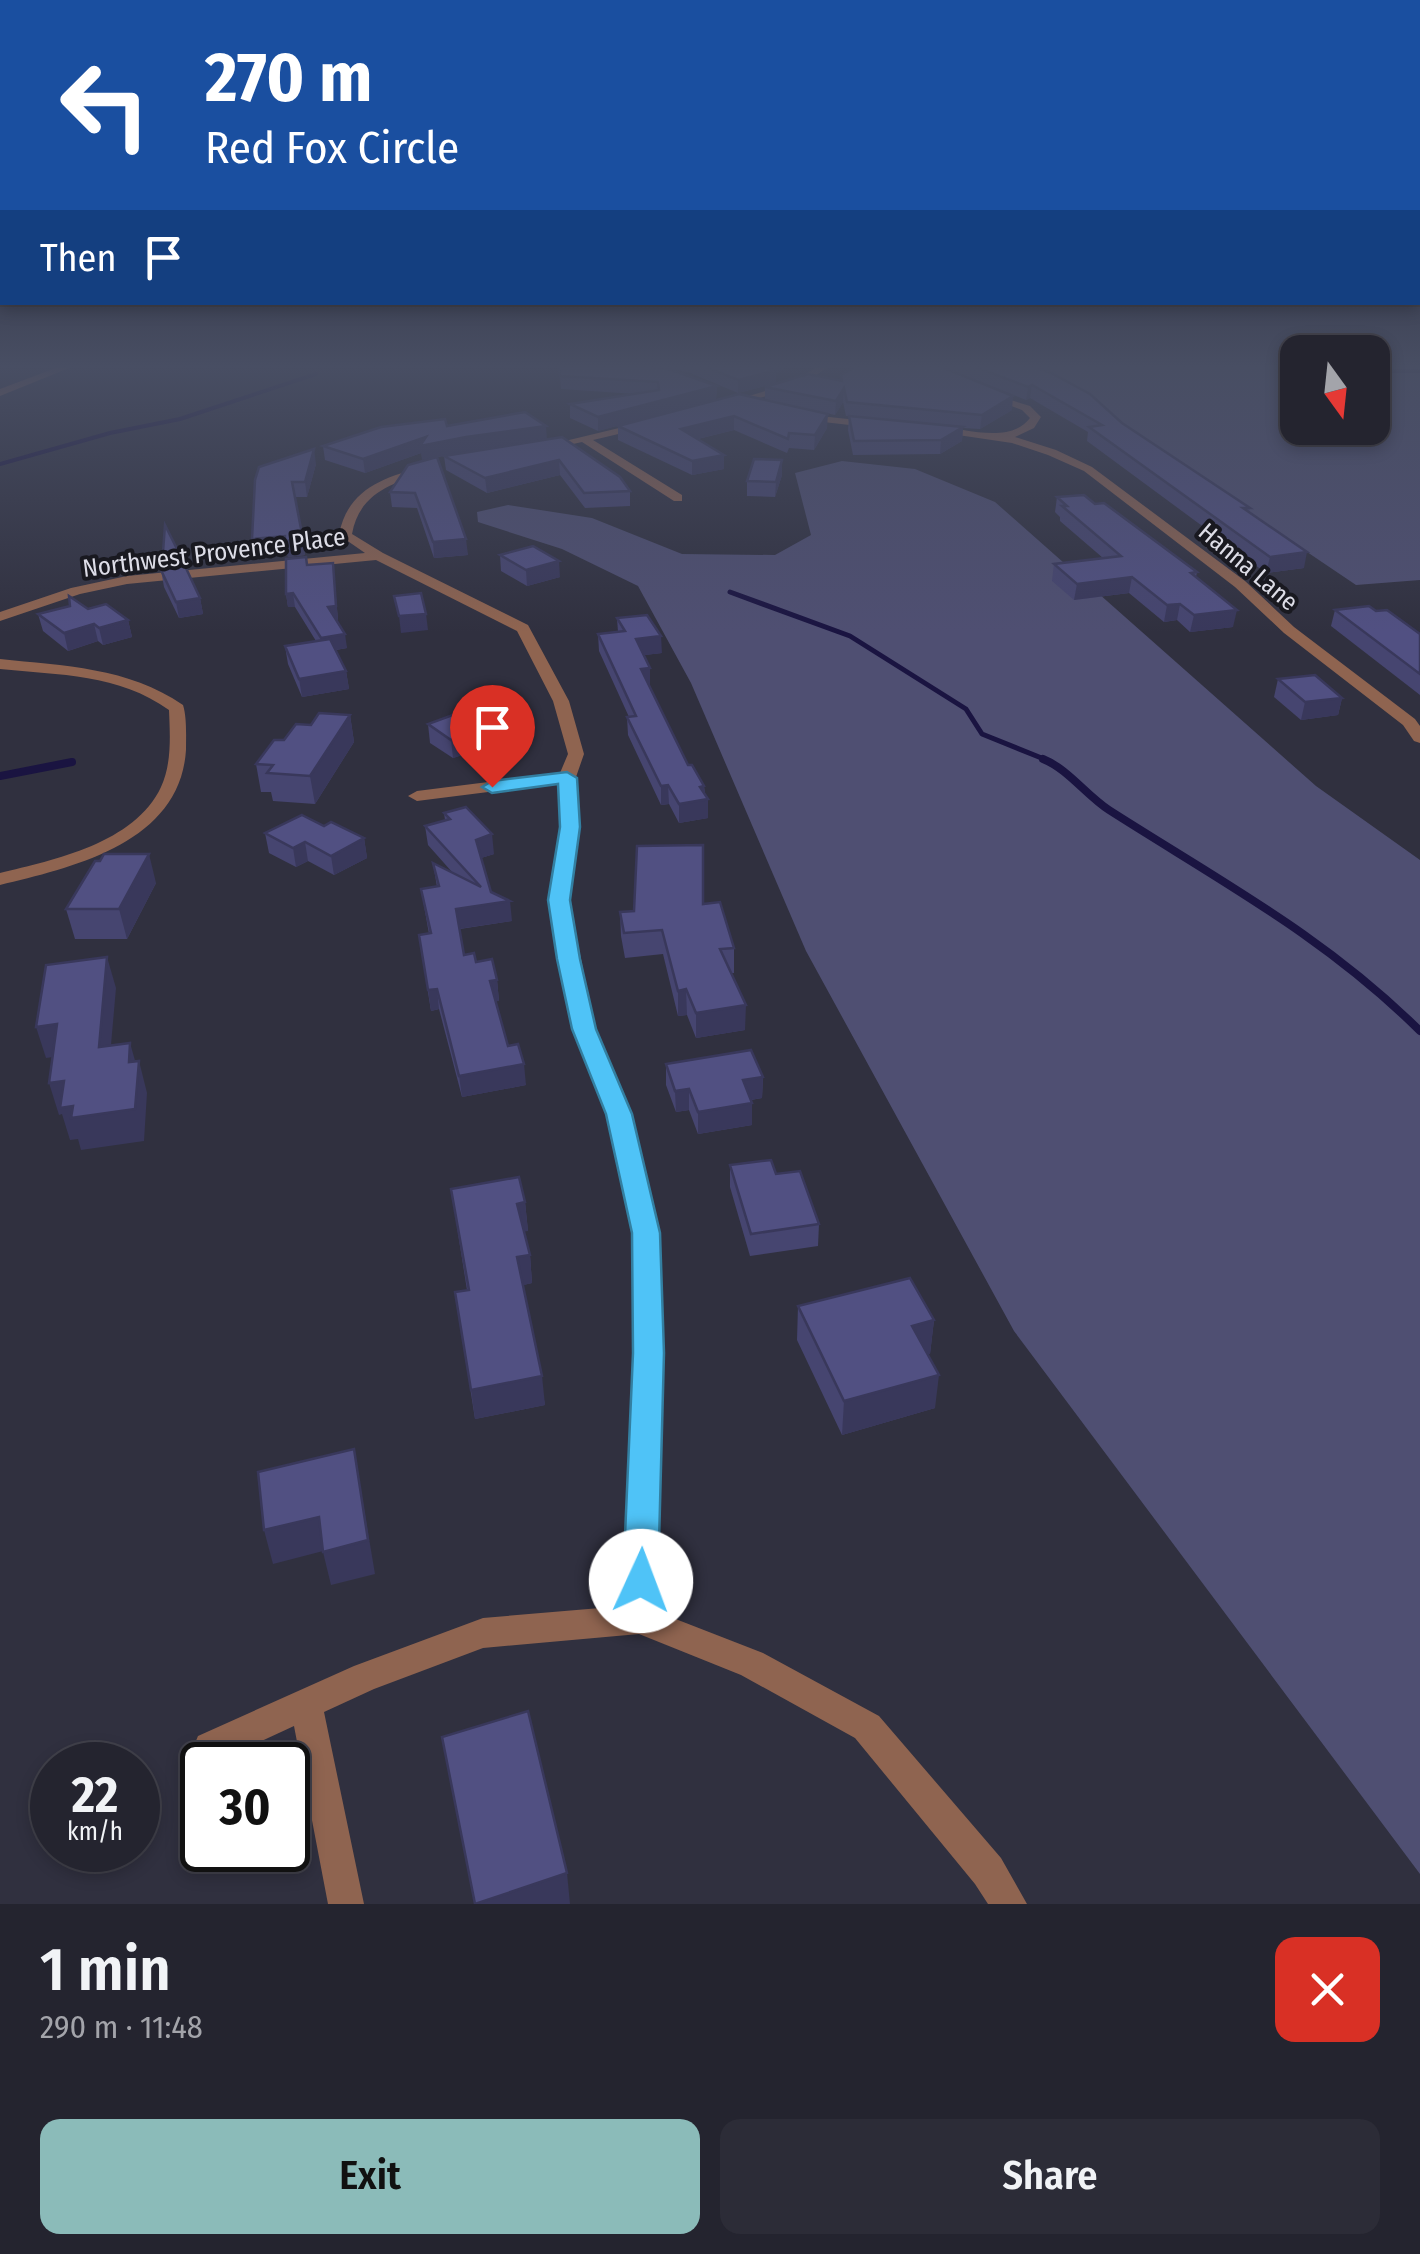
<!DOCTYPE html>
<html lang="en">
<head>
<meta charset="utf-8">
<style>
  body { margin:0; font-family:"Fira Sans Condensed",sans-serif; background:#2c2c37; color:#f1f3f6; height:100vh; display:flex; flex-direction:column; font-size:38px; white-space:nowrap }
  * { box-sizing:border-box; margin:0 }
  p { font-size:32px; color:#a3a4aa }
  .icon { flex:none; width:55px; height:55px; fill:none; stroke:currentColor; stroke-width:2; stroke-linecap:round; stroke-linejoin:round }
  .map { position:relative; height:1904px; overflow:hidden }
  .details { display:flex; flex-direction:column; background:#24242f; flex:1 }
  .details>* { flex:none }
  .top-card { position:absolute; left:0px; top:0px; width:1420px; height:305px; box-shadow:0 5px 15px #0003,0 0 0 2px #41414b; background:#1a4fa0; color:#fff; overflow:hidden }
  .needle { width:65px; rotate:165deg }
  .fabs { position:absolute; left:1280px; top:335px; display:grid; gap:20px }
  .fabs a { display:grid; place-items:center; width:110px; height:110px; border-radius:20px; background:#24242f; box-shadow:0 5px 15px #0003,0 0 0 2px #41414b; font-size:50px }
  .speed { position:absolute; left:30px; top:1742px; display:flex; gap:20px; font-size:50px; font-weight:700; text-align:center }
  .speed>* { display:grid; place-content:center; width:130px; height:130px; border-radius:50%; background:#24242f; box-shadow:0 5px 15px #0003,0 0 0 2px #41414b; line-height:1 }
  .speed small { font-size:25px; font-weight:400 }
  .speed .limit { border:5px solid #111; border-radius:15px; background:#fff; color:#111 }
  .pin { position:absolute; display:grid; place-items:center; width:85px; height:85px; color:#fff; margin:-102px -42px; border-radius:50% 50% 50% 0; rotate:-45deg; box-shadow:0 0 10px #0007 }
  .pin .icon { rotate:45deg }
  .me { position:absolute; width:110px; margin:-55px; rotate:2deg; stroke-linejoin:round; filter:drop-shadow(0 0 8px #0008) }
  .turn { display:flex; align-items:center; gap:35px; height:210px; padding:0 40px; font-size:45px }
  .turn .icon { width:130px; height:130px; stroke-width:2.5 }
  .turn b { display:block; font-size:70px; line-height:85px }
  .then { display:flex; align-items:center; height:95px; padding:0 40px; background:#0003; gap:20px; font-size:38px }
  .round { display:grid; place-items:center; flex:none; width:105px; height:105px; border-radius:20px; background:#2c2c37 }
  .summary { display:flex; align-items:center; justify-content:space-between; height:170px; padding:0 40px }
  h1 { font-size:60px; font-weight:600; line-height:75px }
  .primary-button { display:flex; gap:20px; margin-top:auto; padding:20px 40px }
  .primary-button a { flex:1; height:115px; border-radius:20px; background:#8bbbb9; color:#111; font-size:40px; font-weight:600; line-height:115px; text-align:center }
  .primary-button a+a { background:#2c2c37; color:#f1f3f6 }
  .map>svg:first-child { display:block }
  .green { fill:#4f4f72 }
  .lines { fill:none; stroke-linecap:round; stroke-linejoin:round }
  .stream-far2 { stroke:#1a1441; stroke-width:4 }
  .stream-far1 { stroke:#1a1441; stroke-width:5 }
  .stream { stroke:#1a1441; stroke-width:8 }
  .street { fill:#8f6450; fill-rule:evenodd }
  .wall { fill:#464570; fill-rule:evenodd }
  .shaded-wall { fill:#39385b }
  .building { fill:#515082; stroke:#39385b; stroke-width:2.5 }
  .route { fill:#4fc3f7; stroke:#337fa1; stroke-width:2.5 }
  .labels { text-anchor:middle; dominant-baseline:central; stroke-width:8; stroke-linejoin:round; paint-order:stroke }
  .far-street-label { font-size:25px; fill:#dddde7; stroke:#191920 }
</style>
</head>
<body>
<div class="map">
<svg width="1420" height="1904" viewBox="0 0 1420 1904">
  <rect width="100%" height="100%" fill="#30303f"/>
  <g class="green">
    <path d="M1018,366H1297L1298,428H1372L1373,366H1420V580L1356,585L1045,375Z"/>
    <path d="M842,461L915,469L995,502L1316,786L1420,860V1874L1014,1331L806,951L691,683L638,586L562,549L478,522L477,512L508,505L592,518L682,554L775,555L811,535L795,473Z"/>
  </g>
  <g class="lines">
    <g class="stream-far2">
      <path d="M1372,371H1420"/>
      <path d="M0,464L110,433L180,419L316,374"/>
    </g>
    <path class="stream-far1" d="M730,592L850,636L966,709L982,734L1049,761"/>
    <g class="stream">
      <path d="M1043,759C1068,769 1086,795 1109,810C1220,881 1326,937 1420,1031"/>
      <path d="M0,776L72,762"/>
    </g>
    <g class="street">
      <path d="M61,366H74L0,396V389Z"/>
      <path d="M819,366H830L796,388L730,406L725,403L789,384Z"/>
      <path d="M985,392L1030,406L1041,417L1034,428L1015,437L1056,450L1092,467L1245,581L1294,627L1415,719L1420,726V743L1414,741L1403,725L1284,633L1235,587L1084,471L1048,455L1012,443L931,431V427L935,426C965,428 1009,445 1030,418L1022,410L985,396Z"/>
      <path d="M801,414L876,422L881,425L876,428L797,419V415Z"/>
      <path d="M644,422L648,423V427L593,440L682,495V501H674L582,442L546,450L540,447Z"/>
      <path d="M424,467L430,471L428,473C392,482 359,494 352,534L383,553L528,625L569,701L584,754L576,777L579,827L569,899L595,1029L630,1115L658,1233L661,1353L655,1611L763,1653L879,1716L1001,1858L1027,1904H988L975,1884L855,1738L741,1675L639,1634L483,1648L374,1689L324,1712L364,1904H328L294,1726L210,1765L198,1760L193,1748L198,1736L354,1666L483,1618L624,1606L635,1353L634,1233L608,1115L573,1029L549,899L561,827L559,783L417,801L408,796L417,791L560,773L568,754L553,701L517,631L376,560L127,584L80,594L0,621V612L71,588L127,576L365,553L339,535C347,490 383,477 424,467Z"/>
      <path d="M0,659C64,666 128,667 183,705C187,718 186,736 186,750C180,843 74,867 0,885V873C54,860 135,843 161,787C172,763 170,735 169,710C119,674 59,675 0,669Z"/>
    </g>
  </g>
  <g class="wall">
    <path d="M559,366L717,386L716,399L598,431L570,418V404L636,394L561,389Z"/>
    <path d="M653,366H788L776,373V383L738,393L688,372Z"/>
    <path d="M940,366H1032L1250,508L1249,512L1304,568L1266,573L1087,441L1088,432L1030,398L1026,400Z"/>
    <path d="M841,375L1012,410L980,429L963,428L962,441L940,454L853,455L848,430L849,416H846L843,402L835,415L797,407L827,428L814,450L789,448L787,453L734,430L698,439L724,455V469L692,475L618,440V426L765,400V387L841,380Z"/>
    <path d="M447,426L547,440L630,491V506L585,508L560,475L487,493L446,470L444,456L437,457L468,555L434,558L417,508L392,507L390,492L435,458L421,453L365,473L325,460L323,446ZM515,445L446,455L467,451Z"/>
    <path d="M316,464L307,497H295L305,555L288,557L287,552L255,555L252,539L255,480Z"/>
    <path d="M782,475L775,497L747,496V481Z"/>
    <path d="M1057,497L1095,504L1197,572L1196,577L1233,627L1190,632L1177,620L1164,622L1129,593L1074,600L1052,581L1054,564L1103,558L1060,521V517L1055,512Z"/>
    <path d="M178,551L181,566L200,598L203,614L179,618L164,587L161,570L175,568H166L163,552Z"/>
    <path d="M500,555L560,577L527,586L501,571Z"/>
    <path d="M333,563L338,620H337L347,648L336,650L346,671L349,689L302,697L288,664L285,646L316,641L295,607H288L286,594L307,565Z"/>
    <path d="M88,609L128,620L132,637L103,645L98,641L68,651L43,631L38,614Z"/>
    <path d="M1335,610L1376,611L1420,634V695L1331,626Z"/>
    <path d="M617,618L662,653L644,655L650,685H649L688,765L704,786L705,794L708,799V818L679,823L669,804L661,805L628,735L627,717H629L599,651L598,634L618,632Z"/>
    <path d="M1278,679L1342,698L1338,715L1301,720L1274,697Z"/>
    <path d="M350,715L354,742L315,804L273,801L271,792H261L256,764L284,740L311,725Z"/>
    <path d="M516,718L517,737L453,758L430,743L428,724Z"/>
    <path d="M444,813L494,854L481,858L491,892L512,921L460,929L464,955L476,962L497,980L499,1001H495L508,1046L526,1085L462,1097L439,1009L431,1011L422,955L429,934L421,889L437,887L433,863L452,872L428,845L425,826L445,820Z"/>
    <path d="M324,826L364,838L367,858L334,875L308,861L296,867L269,853L265,833Z"/>
    <path d="M156,883L127,939H75L66,909Z"/>
    <path d="M703,904L734,948V973H731L745,1030L696,1038L687,1015L678,1016L663,954L625,958L621,936L620,912Z"/>
    <path d="M666,1064L763,1077L762,1098L751,1100L752,1125L698,1134L689,1110L676,1112L666,1085Z"/>
    <path d="M730,1165L776,1174L819,1224L818,1246L750,1256L730,1187Z"/>
    <path d="M451,1189L525,1202L528,1231H524L530,1255L532,1283L523,1285L545,1405L475,1419L455,1292L467,1290Z"/>
    <path d="M798,1306L934,1320L930,1354H928L935,1408L842,1435L797,1340Z"/>
  </g>
  <g class="shaded-wall">
    <path d="M772,366H788L776,373V383L738,393V380L772,371Z"/>
    <path d="M1032,385L1030,398L1026,400L1028,387Z"/>
    <path d="M717,386L716,399L598,431V417Z"/>
    <path d="M844,388L843,402L835,415L836,401Z"/>
    <path d="M1013,396L1012,410L980,429L982,415Z"/>
    <path d="M828,414L827,428L814,450L815,435Z"/>
    <path d="M734,416V430L681,443V429Z"/>
    <path d="M546,426L547,440L467,451L422,460L421,453L365,473L363,459L426,437H466Z"/>
    <path d="M963,427L962,441L940,454L941,440Z"/>
    <path d="M314,449L316,464L307,497L305,482Z"/>
    <path d="M724,455V469L692,475V461Z"/>
    <path d="M559,460L560,475L487,493L485,478Z"/>
    <path d="M782,460V475L775,497L776,482Z"/>
    <path d="M285,536L303,539L305,555L288,557L287,552L255,555L252,539Z"/>
    <path d="M466,539L468,555L434,558L433,542Z"/>
    <path d="M178,551L181,567L166,568L163,552Z"/>
    <path d="M1307,552L1304,568L1266,573L1270,557Z"/>
    <path d="M559,561L560,577L527,586L526,570Z"/>
    <path d="M333,563L338,620L330,621L328,607Z"/>
    <path d="M1132,577L1129,593L1074,600L1077,584Z"/>
    <path d="M293,593L295,607H288L286,594Z"/>
    <path d="M200,598L203,614L179,618L176,602Z"/>
    <path d="M1180,604L1177,620L1164,622L1167,605Z"/>
    <path d="M1237,610L1233,627L1190,632L1194,615Z"/>
    <path d="M426,614L428,630L401,633L399,616Z"/>
    <path d="M128,620L132,637L103,645L99,628Z"/>
    <path d="M94,624L98,641L68,651L64,633Z"/>
    <path d="M345,634L347,648L323,652L321,638Z"/>
    <path d="M661,636L662,653L637,656L636,639Z"/>
    <path d="M650,668V685L641,686V669Z"/>
    <path d="M346,671L349,689L302,697L299,679Z"/>
    <path d="M1342,698L1338,715L1301,720L1305,702Z"/>
    <path d="M350,715L354,742L315,804L310,776Z"/>
    <path d="M516,718L517,737L453,758L451,740Z"/>
    <path d="M668,785L669,804L661,805V786Z"/>
    <path d="M704,786L705,799H708V818L679,823V804L700,787Z"/>
    <path d="M492,834L494,854L478,859L476,840Z"/>
    <path d="M364,838L367,858L334,875L331,856Z"/>
    <path d="M305,842L308,861L296,867L293,848Z"/>
    <path d="M149,854L156,883L127,939L119,909Z"/>
    <path d="M510,901L512,921L458,929L456,909Z"/>
    <path d="M107,957L116,988L108,1079L99,1047Z"/>
    <path d="M497,980L499,1001L492,1002L490,981Z"/>
    <path d="M437,989L439,1009L431,1011L428,990Z"/>
    <path d="M686,989L687,1015L678,1016V991Z"/>
    <path d="M746,1005L745,1030L696,1038V1013Z"/>
    <path d="M57,1024L66,1055L46,1058L36,1027Z"/>
    <path d="M130,1043L138,1071L139,1061L147,1093L144,1141L81,1150L78,1139L70,1140L62,1114L59,1115L49,1083L129,1062Z"/>
    <path d="M524,1064L526,1085L462,1097L459,1076Z"/>
    <path d="M763,1077L762,1098L743,1101V1080Z"/>
    <path d="M689,1089V1110L676,1112L675,1091Z"/>
    <path d="M752,1103V1125L698,1134V1112Z"/>
    <path d="M525,1202L528,1231L520,1232L517,1204Z"/>
    <path d="M530,1255L532,1283L520,1286L517,1257Z"/>
    <path d="M934,1320L930,1354L908,1359L912,1326Z"/>
    <path d="M939,1375L935,1408L842,1435L844,1401Z"/>
    <path d="M542,1376L545,1405L475,1419L471,1390Z"/>
    <path d="M354,1449L375,1574L331,1585L323,1552Z"/>
    <path d="M319,1517L327,1550L273,1564L264,1530Z"/>
    <path d="M567,1873L570,1904H475Z"/>
  </g>
  <g class="building">
    <path d="M559,366H642L668,369L717,386L598,417L570,404L659,390L658,382L560,376Z"/>
    <path d="M703,366H761L777,370L738,380Z"/>
    <path d="M857,366H939L1013,396L982,415L847,402L844,388L836,401L765,387L808,374L842,381L841,375Z"/>
    <path d="M973,366H1032L1051,373L1090,394L1122,423L1250,508H1243L1307,552L1270,557L1089,427L1102,425L1032,385L1028,387Z"/>
    <path d="M739,394L828,414L815,435L789,433L788,439L734,416L681,429L724,455L692,461L618,426Z"/>
    <path d="M525,412L546,426L466,437L420,446L426,437L363,459L323,446L381,427L445,419L447,426Z"/>
    <path d="M849,416L963,427L941,440L854,441Z"/>
    <path d="M562,437L620,477L630,491L584,493L559,460L485,478L444,456Z"/>
    <path d="M314,449L305,482H292L303,539L285,541V536L252,539L255,480L259,467Z"/>
    <path d="M437,457L466,539L433,542L415,493L390,492L408,465Z"/>
    <path d="M754,459L782,460L776,482L747,481Z"/>
    <path d="M1084,495L1095,504L1104,503L1197,572L1191,573L1237,610L1194,615L1180,604L1167,605L1132,577L1077,584L1054,564L1121,556L1062,506H1067L1057,497Z"/>
    <path d="M165,525L178,551L163,552Z"/>
    <path d="M533,546L559,561L526,570L500,555Z"/>
    <path d="M306,557L307,565L333,563L336,606L328,607L345,634L321,638L293,593L286,594V559Z"/>
    <path d="M185,566L200,598L176,602L161,570Z"/>
    <path d="M421,593L426,614L399,616L394,596Z"/>
    <path d="M69,596L88,609L106,604L128,620L99,628L94,624L64,633L38,614L70,606Z"/>
    <path d="M1369,606L1376,611L1387,610L1420,634V674L1335,610Z"/>
    <path d="M647,615L661,636L636,639L650,668L641,669L688,765H692L704,786L700,787L708,799L679,804L668,785L661,786L627,717L636,716L598,634L625,631L617,618Z"/>
    <path d="M330,639L346,671L299,679L285,646Z"/>
    <path d="M1315,675L1342,698L1305,702L1278,679Z"/>
    <path d="M488,702L516,718L451,740L428,724Z"/>
    <path d="M319,713L350,715L310,776L267,773L273,765L256,764L274,740H284L296,724L311,725Z"/>
    <path d="M466,807L492,834L476,840L491,892L510,901L456,909L464,955L474,953L476,962L492,959L497,980L490,981L508,1046L518,1044L524,1064L459,1076L437,989L428,990L419,935L431,933L421,889L439,886L433,863L481,887L425,826L450,819L444,813Z"/>
    <path d="M302,815L324,826L331,822L364,838L331,856L305,842L293,848L265,833Z"/>
    <path d="M703,845V904L720,902L734,948L720,949L746,1005L696,1013L686,989L678,991L662,930L624,933L620,912L634,911L637,846Z"/>
    <path d="M104,854H149L119,909H66L95,861H100Z"/>
    <path d="M107,957L99,1047L130,1043L129,1062L139,1061L135,1109L71,1118L73,1106L60,1108L64,1081L49,1083L57,1024L36,1027L46,965Z"/>
    <path d="M751,1050L763,1077L743,1080L752,1103L698,1112L689,1089L675,1091L666,1064Z"/>
    <path d="M771,1160L776,1174L800,1171L819,1224L751,1234L730,1165Z"/>
    <path d="M519,1177L525,1202L517,1204L530,1255L517,1257L542,1376L471,1390L455,1292L469,1290L451,1189Z"/>
    <path d="M910,1278L934,1320L912,1326L939,1375L844,1401L798,1306Z"/>
    <path d="M354,1449L368,1540L323,1552L319,1517L264,1530L258,1472Z"/>
    <path d="M528,1711L567,1873L475,1904L442,1737Z"/>
  </g>
  <linearGradient id="sky" x2="0" y2="1"><stop stop-color="#1a1a23"/><stop offset="0.58" stop-color="#484e63"/><stop offset="1" stop-color="#484e63" stop-opacity="0"/></linearGradient>
  <rect width="1420" height="632" fill="url(#sky)"/>
  <path class="route" d="M567,772L577,778L580,827L570,900L580,959L596,1029L632,1114L660,1233L664,1353L658,1581L653,1592L641,1597L628,1592L623,1581L633,1353L632,1233L606,1114L572,1029L557,959L548,900L560,827L558,784L492,793L482,787L492,781Z"/>
  <g class="labels">
    <g class="far-street-label">
      <text transform="translate(214 553) rotate(-7)">Northwest Provence Place</text>
      <text transform="translate(1248 567) rotate(40)">Hanna Lane</text>
    </g>
  </g>
</svg>
<div class="fabs">
<a><svg class="needle" viewBox="-14 -14 28 28"><path d="M0-13l5 13h-10z" fill="#e53935"/><path d="M0 13l5-13h-10z" fill="#a3a4aa"/></svg></a>
</div>
<div class="speed"><div>22<small>km/h</small></div><div class="limit">30</div></div>
<div class="pin" style="left:492px;top:787px;background:#d93025"><svg class="icon" aria-label="arrive" viewBox="0 0 24 24"><path d="M6 21V4h12l-3 4 3 4H6"/></svg></div>
<svg class="me" style="left:641px;top:1581px" viewBox="-20 -20 40 40"><circle r="19" fill="#fff"/><path d="M0-13L10 11 0 6-10 11z" fill="#4fc3f7"/></svg>
<div class="top-card">
<div class="turn"><svg class="icon" aria-label="left" viewBox="0 0 24 24"><path d="M17 20v-9H6M10 6l-5 5 5 5"/></svg><div><b>270 m</b>Red Fox Circle</div></div>
<div class="then">Then<svg class="icon" aria-label="arrive" viewBox="0 0 24 24"><path d="M6 21V4h12l-3 4 3 4H6"/></svg></div>
</div>
</div>
<section class="details">
<div class="summary"><div><h1>1 min</h1><p>290 m · 11:48</p></div><a class="round" style="background:#d93025;color:#fff"><svg class="icon" aria-label="close" viewBox="0 0 24 24"><path d="M6 6l12 12M18 6L6 18"/></svg></a></div>
<div class="primary-button"><a>Exit</a><a>Share</a></div>
</section>
</body>
</html>
